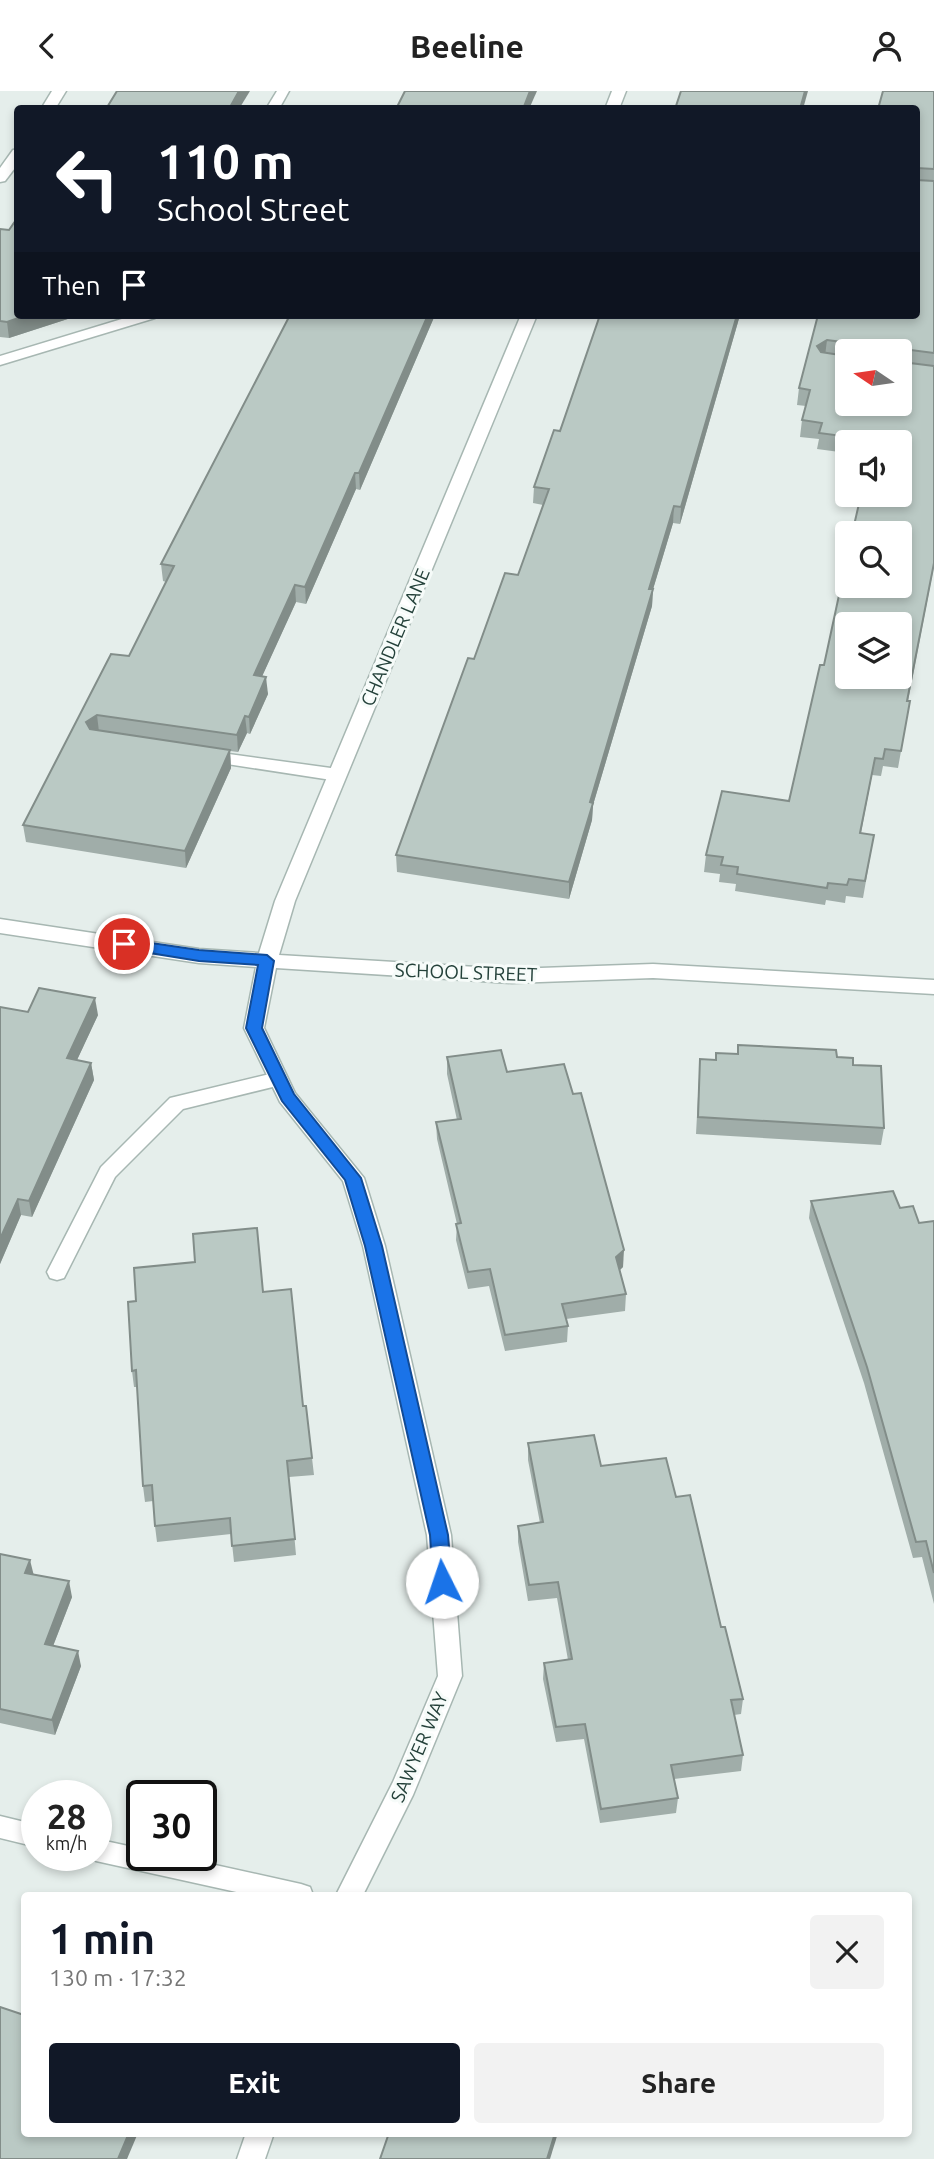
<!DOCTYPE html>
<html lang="en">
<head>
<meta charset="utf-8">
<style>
  body { margin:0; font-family:Ubuntu,sans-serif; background:#f2f2f2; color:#222; height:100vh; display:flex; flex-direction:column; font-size:26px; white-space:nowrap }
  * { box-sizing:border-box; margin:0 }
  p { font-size:23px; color:#767676 }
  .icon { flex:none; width:38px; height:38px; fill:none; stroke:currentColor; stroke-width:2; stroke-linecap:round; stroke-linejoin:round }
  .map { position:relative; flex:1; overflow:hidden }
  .drawer { position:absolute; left:21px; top:1801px; width:891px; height:245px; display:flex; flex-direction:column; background:#fff; border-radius:7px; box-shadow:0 4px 10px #0003 }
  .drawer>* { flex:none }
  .banner { position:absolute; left:14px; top:14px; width:906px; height:214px; border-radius:7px; box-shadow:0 4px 10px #0003; background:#111827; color:#fff; overflow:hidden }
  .needle { width:46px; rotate:283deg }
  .tools { position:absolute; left:835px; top:248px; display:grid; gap:14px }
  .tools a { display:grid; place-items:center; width:77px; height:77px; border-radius:7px; background:#fff; box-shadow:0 4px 10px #0003; font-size:35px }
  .speed { position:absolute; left:21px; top:1689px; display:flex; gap:14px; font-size:35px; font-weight:700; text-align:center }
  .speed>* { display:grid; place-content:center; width:91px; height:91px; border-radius:50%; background:#fff; box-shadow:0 4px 10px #0003; line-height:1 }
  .speed small { font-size:18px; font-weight:400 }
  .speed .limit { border:4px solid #111; border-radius:10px; background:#fff; color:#111 }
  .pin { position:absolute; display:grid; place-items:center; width:60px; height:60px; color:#fff; margin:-30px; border:4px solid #fff; border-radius:50%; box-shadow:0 2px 7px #0007 }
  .me { position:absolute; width:77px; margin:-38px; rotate:356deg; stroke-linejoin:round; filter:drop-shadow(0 0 5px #0008) }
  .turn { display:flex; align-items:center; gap:24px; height:147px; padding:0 28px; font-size:32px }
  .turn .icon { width:91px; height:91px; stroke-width:2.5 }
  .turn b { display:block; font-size:49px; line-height:60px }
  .then { display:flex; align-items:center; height:66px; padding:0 28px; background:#0003; gap:14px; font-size:26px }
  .round { display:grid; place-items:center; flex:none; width:74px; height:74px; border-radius:7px; background:#f2f2f2 }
  .head { display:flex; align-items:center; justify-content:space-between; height:119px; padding:0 28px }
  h1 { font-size:42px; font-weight:700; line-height:52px; color:#111827 }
  .cta { display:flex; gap:14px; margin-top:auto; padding:14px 28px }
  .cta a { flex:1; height:80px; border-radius:7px; background:#111827; color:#fff; font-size:28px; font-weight:700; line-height:80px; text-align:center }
  .cta a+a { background:#f2f2f2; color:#222 }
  header { display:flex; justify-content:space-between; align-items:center; height:91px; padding:0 28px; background:#fff; font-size:32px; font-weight:700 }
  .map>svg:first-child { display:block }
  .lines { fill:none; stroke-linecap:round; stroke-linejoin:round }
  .service-casing { stroke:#a7b7b2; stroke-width:3 }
  .minor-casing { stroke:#a7b7b2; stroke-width:3 }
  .service { fill:#fff; fill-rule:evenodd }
  .minor { fill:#fff; fill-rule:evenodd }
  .wall { fill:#a0ada9; fill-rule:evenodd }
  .shaded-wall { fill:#828d89 }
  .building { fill:#bac9c4; stroke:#828d89; stroke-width:2; fill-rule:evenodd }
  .route { fill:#1a73e8; stroke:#114b97; stroke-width:2 }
  .labels { text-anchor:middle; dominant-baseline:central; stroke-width:6; stroke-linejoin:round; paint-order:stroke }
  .street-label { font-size:19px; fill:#24413a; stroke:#f6fbf9 }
</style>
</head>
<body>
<header><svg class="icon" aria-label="back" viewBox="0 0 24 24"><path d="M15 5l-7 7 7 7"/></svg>Beeline<svg class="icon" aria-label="person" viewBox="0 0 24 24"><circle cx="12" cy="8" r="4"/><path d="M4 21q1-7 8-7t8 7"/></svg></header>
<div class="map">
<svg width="934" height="2068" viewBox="0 0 934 2068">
  <rect width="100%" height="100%" fill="#e5eeeb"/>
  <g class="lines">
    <defs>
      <g id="service">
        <path d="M277,0H289L279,18H266Z"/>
        <path d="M135,224H157L155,227L0,274V265Z"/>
        <path d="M207,660L338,678L346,684L338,690L201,669L199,665Z"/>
        <path d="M278,981L285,983L287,988L285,993L183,1018L115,1086L64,1187L57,1189L50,1187L47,1181L101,1076L170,1007Z"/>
        <path d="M0,1725L37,1734V1756L0,1747Z"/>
        <path d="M96,1748L142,1758V1764H170L301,1793L310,1796L313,1804H250L96,1770L86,1764H96Z"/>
      </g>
      <g id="minor">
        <path d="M52,0H66L55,18H41Z"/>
        <path d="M612,0H626L619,18H605Z"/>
        <path d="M18,58V73L5,90L0,91V77L13,59Z"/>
        <path d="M521,224H537L295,810L279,864L512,878L653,873L934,889V903L653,887L512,892L276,877L264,937L295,1002L364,1087L385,1155L451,1444L462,1585L413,1704L363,1804H336L393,1691L438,1585L427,1444L363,1155L343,1090L280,1011L244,937L256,876L199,872L0,842V828L199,858L259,862L275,810Z"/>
        <path d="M246,2042H274L265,2068H237Z"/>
      </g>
    </defs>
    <use href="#service" class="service-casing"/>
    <use href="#minor" class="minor-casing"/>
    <use href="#service" class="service"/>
    <use href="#minor" class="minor"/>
  </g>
  <g class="wall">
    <path d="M934,0V475L908,610H910L898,677L883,675L881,685L872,684L861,742L874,744L863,807L846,805L845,812L826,809L825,814L735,800L736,793L719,791L720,783L704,781L706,764L789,710L824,574L900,352H847V362L817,358L819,348L800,346L802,329L806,315L797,314L799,297L818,224H917V18ZM847,261H900L847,313Z"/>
    <path d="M0,138L18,224H80L9,247L0,246Z"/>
    <path d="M435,224L360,399L356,398L306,513L296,511L262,585L268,603L250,643L247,642L238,661L230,660L231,677L186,777L26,751L23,734L129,565L166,491L163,490L161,473Z"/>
    <path d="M740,224L680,433L673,432L653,498L652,515L593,714L592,729L569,808L397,781L396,764L474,568L518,484L543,414L533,412L534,396L560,340Z"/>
    <path d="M0,916L28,921L98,924L77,969L91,972L94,989L32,1126L21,1124L0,1173Z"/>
    <path d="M738,954L837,966L853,974L884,1037L881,1054L696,1043L700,968L715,969L716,962L737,963Z"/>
    <path d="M447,966L507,981L623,1176L620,1179L626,1203L625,1220L566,1228L568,1235L567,1251L505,1260L489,1195L468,1198L456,1149L457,1133L437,1048L436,1031L457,1029L447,983Z"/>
    <path d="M811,1110L900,1117L919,1132L934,1130V1513L922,1466L913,1467L864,1292L809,1127Z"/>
    <path d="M263,1201L303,1315L312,1367L314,1384L289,1386L296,1464L234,1471L231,1443L157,1451L155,1435L153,1410L145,1411L143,1395L137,1296H134L132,1280Z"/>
    <path d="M528,1352L601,1375L676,1406L721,1536L743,1608L741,1623L734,1624L743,1664L741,1680L674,1688L678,1707L676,1722L600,1732L584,1648L556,1651L543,1588L544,1572L568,1569L557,1507L528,1510L518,1451V1435L540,1432L528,1369Z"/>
    <path d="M0,1463L72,1506L53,1555L81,1575L55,1644L0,1632Z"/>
  </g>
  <g class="shaded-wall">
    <path d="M239,0H250L239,18H229Z"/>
    <path d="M530,0H537L529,18H523Z"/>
    <path d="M805,0H808L803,18H800Z"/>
    <path d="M27,224H80L9,247L7,231Z"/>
    <path d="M428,224H435L360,399L359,382Z"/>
    <path d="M737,224H740L680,433L681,416Z"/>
    <path d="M827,249L825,265L817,255Z"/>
    <path d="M355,382L356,398L306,513L305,496Z"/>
    <path d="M674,415L673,432L648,515L649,498Z"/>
    <path d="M295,494L296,511L255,601L254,584Z"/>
    <path d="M653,498L652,515L593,714L592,729L569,808V791L590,711Z"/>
    <path d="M266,586L268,603L250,643L249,626Z"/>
    <path d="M97,624L99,641L88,648L86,631Z"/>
    <path d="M245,625L247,642L238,661L237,644Z"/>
    <path d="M230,659L231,677L186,777L185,760Z"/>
    <path d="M95,907L98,924L70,984L67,967Z"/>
    <path d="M91,972L94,989L32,1126L29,1110Z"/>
    <path d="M18,1108L21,1124L0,1173V1148Z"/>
    <path d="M624,1159L623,1176L615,1183L616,1166Z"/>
    <path d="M30,1469L34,1485L25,1482Z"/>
    <path d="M69,1490L72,1506L48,1568L45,1553Z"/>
    <path d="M78,1560L81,1575L55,1644L52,1629Z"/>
    <path d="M129,2042H138L127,2068H118Z"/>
    <path d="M555,2042H558L550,2068H547Z"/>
  </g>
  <g class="building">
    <path d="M117,0H239L229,18H106Z"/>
    <path d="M405,0H530L523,18H396Z"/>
    <path d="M681,0H805L800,18H675Z"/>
    <path d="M883,0H934V78L917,77V89L934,90V262L903,258L900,260V268L902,271L934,275V472L907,610H910L901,660L885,658L883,668L875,667L860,742L874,744L865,790L849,788L847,794L828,792L827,797L737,783L738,776L721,774L723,766L706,764L722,700L789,710L820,574H824L847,467V495H900V443H852L861,404H900V352H872L873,349L819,342L822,332L802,329L810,299L799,297L818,224H917V18H878ZM827,249L849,252L851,261H900V313H847V265L821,261L817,255ZM847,534H900V586H847Z"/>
    <path d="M18,126V224H27L7,231L0,230V138L9,139Z"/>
    <path d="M290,224H428L359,382H355L305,496L295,494L254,584L266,586L249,626L245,625L237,644L97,624L86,631L90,638L230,659L185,760L23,734L111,563L129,565L174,475L161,473Z"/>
    <path d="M600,224H737L681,416L674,415L649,498H653L590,711L593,712L569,791L396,764L468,567L474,568L505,482L518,484L549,398L534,396L554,339L560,340Z"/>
    <path d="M39,897L95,907L67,967L91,972L29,1110L18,1108L0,1148V916L28,921Z"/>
    <path d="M738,954L836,959L837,966L853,967V974L881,975L884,1037L698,1026L700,968L716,969V962L738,963Z"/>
    <path d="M501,959L507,981L564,973L573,1003L581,1002L624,1159L616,1166L626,1203L562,1213L568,1235L505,1244L490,1178L468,1181L456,1133L461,1132L436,1031L461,1028L447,966Z"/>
    <path d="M893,1100L900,1117L913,1115L919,1132L934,1130V1482L926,1450L916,1451L867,1276L811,1110Z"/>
    <path d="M257,1137L263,1201L291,1198L303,1315H306L312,1367L287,1370L295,1448L232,1455L230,1427L155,1435L152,1394L143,1395L136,1279L132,1280L128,1211L136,1210L134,1177L195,1171L193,1143Z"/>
    <path d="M594,1344L601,1375L666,1367L676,1406L690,1404L721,1536H725L743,1608L731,1609L743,1664L671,1674L678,1707L601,1718L585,1633L556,1636L544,1572L572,1568L558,1491L529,1494L518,1435L543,1431L528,1352Z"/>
    <path d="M0,1463L30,1469L25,1482L69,1490L45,1553L78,1560L52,1629L0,1618Z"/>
    <path d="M0,1916L24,1924V2042H129L118,2068H0Z"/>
    <path d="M389,2042H555L547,2068H380Z"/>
  </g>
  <path class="route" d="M124,848L199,859L267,864L274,870L262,937L294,1003L361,1087L382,1155L448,1444L452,1491L449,1496L442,1499L436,1496L433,1491L430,1444L365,1155L345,1089L282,1010L246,937L258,874L199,870L119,857L117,853Z"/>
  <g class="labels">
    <g class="street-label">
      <text transform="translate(395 546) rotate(-67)">CHANDLER LANE</text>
      <text transform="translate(466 881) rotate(2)">SCHOOL STREET</text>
      <text transform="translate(419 1656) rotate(-67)">SAWYER WAY</text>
    </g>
  </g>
</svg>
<div class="tools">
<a><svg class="needle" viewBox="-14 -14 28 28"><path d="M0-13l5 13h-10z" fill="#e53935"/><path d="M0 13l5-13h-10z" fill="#767676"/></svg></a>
<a><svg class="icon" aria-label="sound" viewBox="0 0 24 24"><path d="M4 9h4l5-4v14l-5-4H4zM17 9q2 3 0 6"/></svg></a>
<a><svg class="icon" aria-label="search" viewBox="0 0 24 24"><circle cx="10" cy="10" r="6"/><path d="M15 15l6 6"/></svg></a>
<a><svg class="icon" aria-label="layers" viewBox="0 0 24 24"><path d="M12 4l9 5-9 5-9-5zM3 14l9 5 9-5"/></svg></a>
</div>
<div class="speed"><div>28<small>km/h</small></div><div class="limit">30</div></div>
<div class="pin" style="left:124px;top:853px;background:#d93025"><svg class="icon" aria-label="arrive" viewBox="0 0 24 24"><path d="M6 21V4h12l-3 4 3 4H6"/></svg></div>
<svg class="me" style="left:442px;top:1491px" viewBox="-20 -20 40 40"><circle r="19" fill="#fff"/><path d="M0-13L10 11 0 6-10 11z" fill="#1a73e8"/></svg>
<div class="banner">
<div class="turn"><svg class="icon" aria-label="left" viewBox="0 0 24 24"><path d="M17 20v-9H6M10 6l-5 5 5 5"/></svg><div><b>110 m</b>School Street</div></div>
<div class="then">Then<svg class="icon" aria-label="arrive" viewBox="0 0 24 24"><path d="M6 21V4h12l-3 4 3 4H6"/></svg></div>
</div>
<section class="drawer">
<div class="head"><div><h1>1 min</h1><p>130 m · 17:32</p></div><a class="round"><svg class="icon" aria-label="close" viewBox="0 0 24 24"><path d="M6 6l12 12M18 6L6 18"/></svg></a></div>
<div class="cta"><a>Exit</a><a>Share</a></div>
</section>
</div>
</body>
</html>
